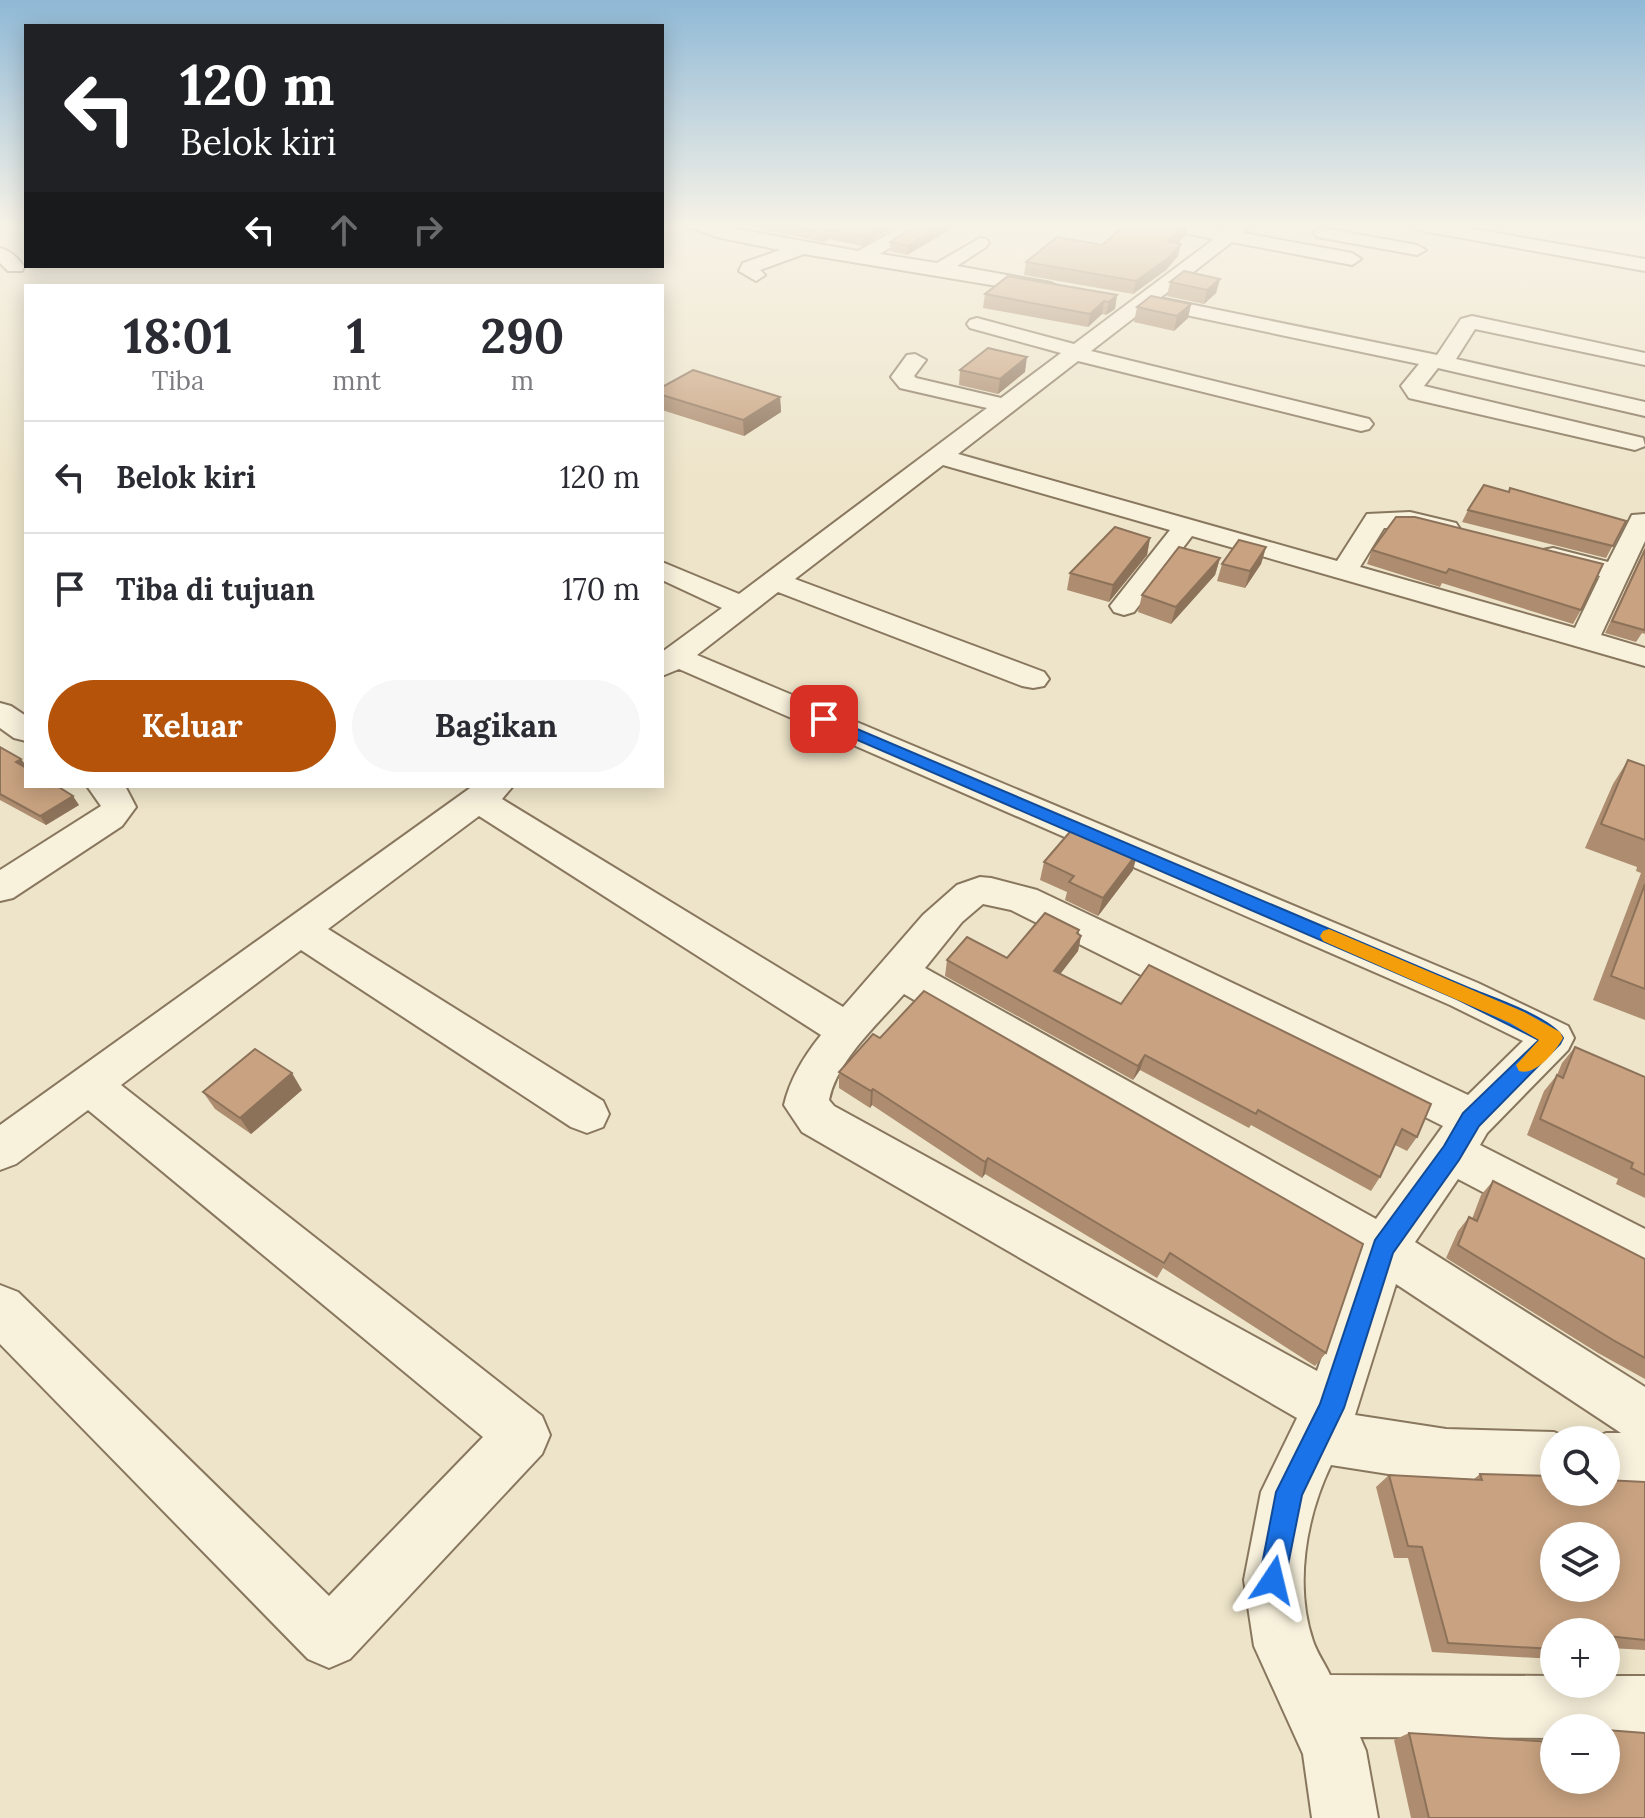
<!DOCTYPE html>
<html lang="id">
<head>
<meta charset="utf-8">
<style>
  body { margin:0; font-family:Lora,serif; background:#f7f7f7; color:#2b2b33; height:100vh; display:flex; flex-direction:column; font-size:30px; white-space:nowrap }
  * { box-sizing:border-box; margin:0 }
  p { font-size:26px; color:#7c7c81 }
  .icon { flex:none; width:44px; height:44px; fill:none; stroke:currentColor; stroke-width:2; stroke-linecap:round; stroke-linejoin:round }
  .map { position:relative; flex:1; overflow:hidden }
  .sheet { position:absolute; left:24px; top:284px; width:640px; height:504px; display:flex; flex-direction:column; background:#fff; border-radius:0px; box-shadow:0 4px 20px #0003 }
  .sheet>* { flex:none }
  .hud { position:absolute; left:24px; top:24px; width:640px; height:244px; border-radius:0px; box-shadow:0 4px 20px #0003; background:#202124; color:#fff; overflow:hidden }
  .controls { position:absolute; left:1540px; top:1426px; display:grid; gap:16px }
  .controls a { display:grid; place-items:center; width:80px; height:80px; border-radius:50%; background:#fff; box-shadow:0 4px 20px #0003; font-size:40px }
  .pin { position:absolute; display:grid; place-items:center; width:68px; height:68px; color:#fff; margin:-34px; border-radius:16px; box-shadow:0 4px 12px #0006 }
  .me { position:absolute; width:88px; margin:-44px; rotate:10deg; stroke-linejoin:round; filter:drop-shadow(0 0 6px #0008) }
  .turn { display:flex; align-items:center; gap:28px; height:168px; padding:0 24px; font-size:36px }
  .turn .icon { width:104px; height:104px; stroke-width:2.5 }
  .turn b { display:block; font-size:56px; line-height:68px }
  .lanes { display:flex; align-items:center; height:76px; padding:0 24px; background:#0003; justify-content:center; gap:40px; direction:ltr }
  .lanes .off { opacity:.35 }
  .eta { display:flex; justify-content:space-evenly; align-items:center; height:136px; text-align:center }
  .eta b { font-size:48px; font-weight:700; line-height:56px }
  .primary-button { display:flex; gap:16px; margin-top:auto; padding:16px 24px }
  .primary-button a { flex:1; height:92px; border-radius:48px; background:#b45309; color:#fff; font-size:32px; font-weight:700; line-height:92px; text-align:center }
  .primary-button a+a { background:#f7f7f7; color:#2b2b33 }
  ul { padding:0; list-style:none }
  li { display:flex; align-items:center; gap:24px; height:112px; padding:0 24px; border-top:2px solid #e1e1e2 }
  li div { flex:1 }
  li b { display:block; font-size:30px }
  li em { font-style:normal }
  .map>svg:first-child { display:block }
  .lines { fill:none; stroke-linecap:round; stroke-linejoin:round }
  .minor-casing { stroke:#88775e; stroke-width:4 }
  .minor { fill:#f8f1dc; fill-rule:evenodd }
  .wall { fill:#ad8c6f }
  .shaded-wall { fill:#8d725a }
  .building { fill:#c9a381; stroke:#8d725a; stroke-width:2; fill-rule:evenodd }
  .route { fill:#1a73e8; stroke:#114b97; stroke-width:2 }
  .slow { fill:#f59e0b }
</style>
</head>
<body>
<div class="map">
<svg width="1645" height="1818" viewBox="0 0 1645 1818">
  <rect width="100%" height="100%" fill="#ede4c9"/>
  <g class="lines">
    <defs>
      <g id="minor">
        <path d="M684,225H714L858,251L904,225H925L880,254L937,263L980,238L986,239L989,243L986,247L957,266L1051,283L1061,289L1051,295L804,254L760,270L765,275L756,281L739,271L743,263L780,250L717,237Z"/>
        <path d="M1161,225H1200L1225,230L1231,225H1251L1243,233L1352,253L1361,259L1352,265L1232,242L1160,298L1437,355L1461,319L1472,316L1645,353V365L1475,329L1456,359L1645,402V416L1438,368L1424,386L1643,438L1645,446L1635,450L1409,398L1401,386L1419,364L1148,307L1091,351L1369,419L1373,424L1369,429L1361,431L1078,361L958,454L1337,561L1367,514L1410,512L1456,523L1460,529L1456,535L1447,537L1410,528H1384L1360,567L1575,628L1600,576L1543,562L1539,556L1543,550L1553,548L1608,562L1632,515L1645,514V541L1601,635L1645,648V666L1192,536L1134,612L1124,615L1114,612L1110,606L1170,530L943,465L795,579L1044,672L1049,679L1044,686L1033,688L1022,686L778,592L697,655L1478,983L1568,1026L1574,1038L1568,1050L1487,1133L1480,1145L1645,1229V1277L1458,1179L1415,1242L1645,1387V1488L1606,1487V1440H1588L1606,1433H1621L1396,1284L1355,1415L1446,1429L1554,1432L1573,1440H1554V1486L1446,1483L1331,1465C1306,1517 1294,1585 1313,1641C1317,1653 1325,1664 1330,1675L1554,1676V1684H1606V1676H1645V1738H1606V1728H1554V1738L1360,1737L1366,1751L1378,1818H1312L1303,1754L1254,1646L1244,1580L1261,1492L1297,1418L802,1132L784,1105C790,1079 804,1056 821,1035L479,816L328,929L603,1101L609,1114L603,1127L587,1133L571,1127L301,950L121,1085L542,1416L550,1435L542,1454L350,1659L329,1668L308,1659L0,1344V1285L18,1292L329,1596L483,1437L88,1110L16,1164L0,1170V1125L473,786H513L502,799L843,1007L923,915L957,885L980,877L991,878L1037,890L1468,1095L1523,1041L1450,1005L679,669L662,676V652L722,608L662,580V562L739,594L987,408L900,388L891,377L907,355L915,354L926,360L914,376L916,378L1001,398L1061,353L970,328L967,324L970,320L977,318L1074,344L1214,239L1169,230ZM983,904L1011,910L1443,1126L1376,1219L925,968L962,922ZM904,994L1356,1258L1317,1371L834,1106L829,1100C837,1060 878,1024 904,994Z"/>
        <path d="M1410,225H1450L1645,259V271L1418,230Z"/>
        <path d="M1323,228L1417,245L1426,250L1417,255L1317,237L1314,233L1317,229Z"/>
        <path d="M0,248C10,250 19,259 24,267L22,271H8L0,263Z"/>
        <path d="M0,703L11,706L26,716V741L14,738L0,728Z"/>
        <path d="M87,786H125L136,807L122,826L13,898L0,901V870L101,806Z"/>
      </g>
    </defs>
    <use href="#minor" class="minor-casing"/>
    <use href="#minor" class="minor"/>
  </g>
  <g class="wall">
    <path d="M742,225H897L862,246L829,239L823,242Z"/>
    <path d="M916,225H958L907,255L890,251V242Z"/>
    <path d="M1125,225H1188L1185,236L1178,243V256L1166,270L1133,294L1024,275L1026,262L1102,245Z"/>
    <path d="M1220,279L1216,293L1204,304L1167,296L1170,282Z"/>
    <path d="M985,294L1117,295L1115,309L1106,315L1102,314L1088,327L983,308Z"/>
    <path d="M1191,304L1188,318L1174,331L1134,322L1137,307Z"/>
    <path d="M960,370L1025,372L998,394L959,385Z"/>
    <path d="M662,387L780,397L781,412L744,436L662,410Z"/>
    <path d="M1468,510L1626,521L1606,558L1462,522Z"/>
    <path d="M1396,517L1581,610L1573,624L1442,583L1440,587L1367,564L1372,550Z"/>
    <path d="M1150,538L1147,555L1109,602L1067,590L1070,573Z"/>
    <path d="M1266,547L1261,564L1245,588L1217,581L1222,564Z"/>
    <path d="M1645,547V634L1642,633L1636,642L1605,633Z"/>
    <path d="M1220,558L1215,575L1171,624L1138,612L1142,595Z"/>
    <path d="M0,747L21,759L26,766V786L79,805L46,825L0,800Z"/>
    <path d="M1628,760L1645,766V1020L1593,1000L1641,873L1636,871L1637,867L1585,848L1613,784Z"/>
    <path d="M1044,862L1133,870L1098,916L1065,900L1067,892L1040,880Z"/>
    <path d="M1079,930L1078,934L1081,936L1078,951L1060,974L1121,1004L1149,965L1417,1137L1407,1151L1395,1145L1380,1177L1371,1191L1251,1125L1249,1128L1140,1070L1133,1080L945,976L947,960L1007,958Z"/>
    <path d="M873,1034L1326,1353L1315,1366L1163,1268L1157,1278L985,1174L982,1178L872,1105L870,1108L839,1088V1072Z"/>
    <path d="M1575,1047L1645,1077V1198L1616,1184L1618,1179L1527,1135L1544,1091L1557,1075L1562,1063Z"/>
    <path d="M302,1090L251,1134L215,1109L203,1092Z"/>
    <path d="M1493,1181L1645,1259V1379L1598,1353L1446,1258L1458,1231L1469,1217L1472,1219L1481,1195Z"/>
    <path d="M1480,1474L1645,1482V1650L1610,1648L1612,1652L1606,1655V1632H1554V1659L1432,1652L1408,1558H1394L1376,1487L1389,1475L1474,1479Z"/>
    <path d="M1409,1733L1544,1741L1554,1737V1780L1645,1818H1411L1394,1740Z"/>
  </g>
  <g class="shaded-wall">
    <path d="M882,225H897L862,246L863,236Z"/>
    <path d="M942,225H958L907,255L908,246Z"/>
    <path d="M1186,225H1188L1185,236L1166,254L1168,241Z"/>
    <path d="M829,230V239L823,242V233Z"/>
    <path d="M1181,244L1178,256L1166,270L1133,294L1136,281Z"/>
    <path d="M1220,279L1216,293L1204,304L1207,290Z"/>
    <path d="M1117,295L1115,309L1106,315L1109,302Z"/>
    <path d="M1104,301L1102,314L1088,327L1090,314Z"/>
    <path d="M1191,304L1188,318L1174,331L1177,316Z"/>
    <path d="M1027,357L1025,372L998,394L1000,379Z"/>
    <path d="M780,397L781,412L744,436L743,420Z"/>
    <path d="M1150,538L1147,555L1109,602L1113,585Z"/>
    <path d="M1266,547L1261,564L1245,588L1250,571Z"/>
    <path d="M1220,558L1215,575L1171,624L1176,607Z"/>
    <path d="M21,759L26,766V768L16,762Z"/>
    <path d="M73,796L79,805L46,825L40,816Z"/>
    <path d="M1138,852L1133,870L1098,916L1103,898Z"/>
    <path d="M1079,930L1076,942L1081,936L1078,951L1051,986L1054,971Z"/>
    <path d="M1145,1055L1140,1070L1133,1080L1138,1066Z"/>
    <path d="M292,1073L302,1090L251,1134L240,1118Z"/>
    <path d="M873,1089L872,1105L870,1108L871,1091Z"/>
    <path d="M988,1158L985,1174L982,1178L985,1162Z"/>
  </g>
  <g class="building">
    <path d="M785,225H882L863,236L829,230L823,233Z"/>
    <path d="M916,225H942L908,246L890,242Z"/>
    <path d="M1125,225H1186L1168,241L1181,244L1168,258L1136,281L1026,262L1057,237L1102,245Z"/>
    <path d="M1184,271L1220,279L1207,290L1170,282Z"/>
    <path d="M1008,276L1117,295L1109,302L1104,301L1090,314L985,294Z"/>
    <path d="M1151,296L1191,304L1177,316L1137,307Z"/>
    <path d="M988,348L1027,357L1000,379L960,370Z"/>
    <path d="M693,370L780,397L743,420L662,395V387Z"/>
    <path d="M1484,485L1509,492L1510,488L1626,521L1613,546L1468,510Z"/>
    <path d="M1396,517H1415L1603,564L1581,610L1449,569L1446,573L1372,550Z"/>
    <path d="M1115,527L1150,538L1113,585L1070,573Z"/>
    <path d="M1239,540L1266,547L1250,571L1222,564Z"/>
    <path d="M1179,547L1220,558L1176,607L1142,595Z"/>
    <path d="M1645,550V628L1644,630L1612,621Z"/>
    <path d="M0,747L21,759L16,762L26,768V786H57L73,796L40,816L0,794Z"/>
    <path d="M1628,760L1645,766V840L1601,824Z"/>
    <path d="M1075,826L1138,852L1103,898L1069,882L1074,876L1044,862Z"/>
    <path d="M1645,884V989L1611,976Z"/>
    <path d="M1045,913L1079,930L1077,933L1081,936L1054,971L1121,1004L1149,965L1431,1104L1417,1137L1402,1129L1380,1177L1258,1110L1256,1114L1145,1055L1138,1066L947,960L967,937L1007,958Z"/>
    <path d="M924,991L1363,1244L1326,1353L1170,1253L1164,1263L988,1158L985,1162L873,1089L871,1091L839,1072L873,1034L880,1038Z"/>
    <path d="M1575,1047L1645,1077V1175L1631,1168L1633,1163L1540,1119L1557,1075L1563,1078Z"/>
    <path d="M255,1049L292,1073L240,1118L203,1092Z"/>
    <path d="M1493,1181L1645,1259V1358L1613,1340L1458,1245L1469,1217L1477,1221Z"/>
    <path d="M1480,1474L1554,1476V1492H1606V1480L1645,1482V1640L1606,1636L1612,1652H1606V1632H1554V1649L1448,1643L1422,1547L1408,1546L1389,1475L1482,1480ZM1554,1536H1606V1588H1554Z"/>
    <path d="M1606,1730L1645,1733V1818H1429L1409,1733L1554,1742V1780H1606Z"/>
  </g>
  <linearGradient id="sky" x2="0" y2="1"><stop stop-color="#8fb9d6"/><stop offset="0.47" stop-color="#f7f3e7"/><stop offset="1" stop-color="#f7f3e7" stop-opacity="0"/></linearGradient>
  <rect width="1645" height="480" fill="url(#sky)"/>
  <path class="route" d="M824,715L1471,989C1493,998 1552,1018 1563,1038L1560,1044L1479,1126L1459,1160L1393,1253L1344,1408L1302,1495L1283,1590L1273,1594L1263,1590L1259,1580L1276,1492L1320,1404L1375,1240L1444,1146L1463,1113L1539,1040L1457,999L818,723L816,719Z"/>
  <path class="slow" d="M1329,929L1524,1012L1560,1032L1563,1038C1555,1052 1536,1076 1519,1071L1516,1065L1539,1040L1510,1023L1323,941L1320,936L1323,931Z"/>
</svg>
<div class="controls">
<a><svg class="icon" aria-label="search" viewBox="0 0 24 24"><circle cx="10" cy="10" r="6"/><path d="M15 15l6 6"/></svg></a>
<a><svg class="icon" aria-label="layers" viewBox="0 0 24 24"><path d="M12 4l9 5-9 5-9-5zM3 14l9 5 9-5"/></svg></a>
<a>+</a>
<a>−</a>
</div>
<div class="pin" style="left:824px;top:719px;background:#d93025"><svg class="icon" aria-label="arrive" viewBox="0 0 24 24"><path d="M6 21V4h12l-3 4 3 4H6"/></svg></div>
<svg class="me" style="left:1273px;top:1580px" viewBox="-20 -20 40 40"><path d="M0-17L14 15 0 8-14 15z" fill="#1a73e8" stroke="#fff" stroke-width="4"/></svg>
<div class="hud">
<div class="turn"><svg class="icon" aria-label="left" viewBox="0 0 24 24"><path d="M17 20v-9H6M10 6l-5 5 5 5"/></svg><div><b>120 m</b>Belok kiri</div></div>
<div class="lanes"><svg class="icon" aria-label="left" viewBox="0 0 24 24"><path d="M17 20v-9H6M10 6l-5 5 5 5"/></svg><svg class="icon off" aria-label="ahead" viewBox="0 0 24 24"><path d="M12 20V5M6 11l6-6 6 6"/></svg><svg class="icon off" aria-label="right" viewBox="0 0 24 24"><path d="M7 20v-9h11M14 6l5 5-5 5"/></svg></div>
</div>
<section class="sheet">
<div class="eta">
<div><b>18:01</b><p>Tiba</p></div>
<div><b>1</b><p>mnt</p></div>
<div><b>290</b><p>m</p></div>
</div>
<ul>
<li><svg class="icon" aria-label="left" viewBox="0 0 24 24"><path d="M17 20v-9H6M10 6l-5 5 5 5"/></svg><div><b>Belok kiri</b></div><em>120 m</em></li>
<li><svg class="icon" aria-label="arrive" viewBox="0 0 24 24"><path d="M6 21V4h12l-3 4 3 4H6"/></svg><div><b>Tiba di tujuan</b></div><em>170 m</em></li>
</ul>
<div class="primary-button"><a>Keluar</a><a>Bagikan</a></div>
</section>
</div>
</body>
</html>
